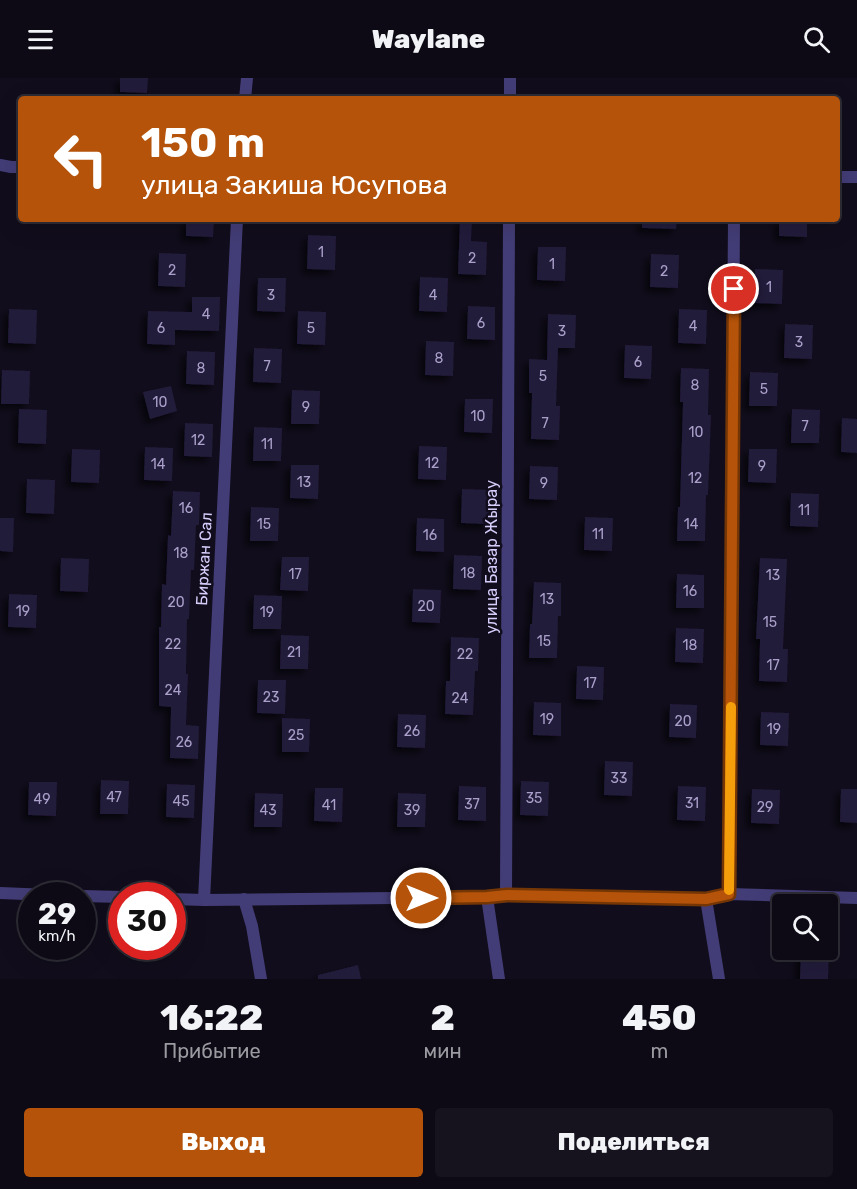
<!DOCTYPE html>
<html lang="ru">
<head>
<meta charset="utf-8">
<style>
  body { margin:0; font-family:Rubik,sans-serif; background:#16131e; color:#f1f3f6; height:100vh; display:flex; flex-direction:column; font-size:22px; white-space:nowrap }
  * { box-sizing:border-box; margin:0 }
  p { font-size:20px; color:#9a9aa0 }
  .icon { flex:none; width:33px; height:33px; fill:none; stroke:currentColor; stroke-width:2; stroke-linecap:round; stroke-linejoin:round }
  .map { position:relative; height:901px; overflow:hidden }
  .drawer { display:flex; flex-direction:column; background:#0d0a15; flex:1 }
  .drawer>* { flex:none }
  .top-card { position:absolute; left:18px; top:18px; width:822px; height:126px; border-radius:6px; box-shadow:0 6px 24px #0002,0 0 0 2px #2d2b34; background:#b45309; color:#fff; overflow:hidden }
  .controls { position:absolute; left:772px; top:816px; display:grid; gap:12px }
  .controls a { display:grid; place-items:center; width:66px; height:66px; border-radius:6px; background:#0d0a15; box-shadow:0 6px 24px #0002,0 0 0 2px #2d2b34; font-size:30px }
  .speed { position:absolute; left:18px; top:804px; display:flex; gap:12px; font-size:30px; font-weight:700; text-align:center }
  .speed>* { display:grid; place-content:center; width:78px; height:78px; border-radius:50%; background:#0d0a15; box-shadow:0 6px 24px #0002,0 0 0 2px #2d2b34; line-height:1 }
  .speed small { font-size:15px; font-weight:400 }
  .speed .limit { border:9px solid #d22; background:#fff; color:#111 }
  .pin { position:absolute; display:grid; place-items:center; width:51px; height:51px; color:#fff; margin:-26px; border:3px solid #fff; border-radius:50%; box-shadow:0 2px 6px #0007 }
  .me { position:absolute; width:66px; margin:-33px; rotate:90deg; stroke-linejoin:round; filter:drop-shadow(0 0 4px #0008) }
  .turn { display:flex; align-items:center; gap:21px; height:126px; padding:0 24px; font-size:27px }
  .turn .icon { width:78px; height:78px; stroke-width:2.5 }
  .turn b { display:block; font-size:42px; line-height:51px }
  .eta { display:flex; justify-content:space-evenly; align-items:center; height:102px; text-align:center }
  .eta b { font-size:36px; font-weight:800; line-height:42px }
  .button { display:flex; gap:12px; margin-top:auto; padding:12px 24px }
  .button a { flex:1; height:69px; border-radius:6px; background:#b45309; color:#fff; font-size:24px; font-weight:800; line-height:69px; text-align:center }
  .button a+a { background:#16131e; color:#f1f3f6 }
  header { display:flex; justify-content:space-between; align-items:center; height:78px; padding:0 24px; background:#0d0a15; font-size:27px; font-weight:800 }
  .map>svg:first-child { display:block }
  .building { fill:#241b3b; filter:url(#shadow) }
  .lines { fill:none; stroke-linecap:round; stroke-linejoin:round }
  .street { stroke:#433d77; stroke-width:12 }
  .route-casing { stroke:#753606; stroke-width:15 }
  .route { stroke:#b45309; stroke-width:10 }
  .slow { stroke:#f59e0b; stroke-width:10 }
  .labels { text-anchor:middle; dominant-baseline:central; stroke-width:5; stroke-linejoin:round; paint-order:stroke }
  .number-label { font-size:14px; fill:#aaa0ca }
  .street-label { font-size:16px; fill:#d6cdfa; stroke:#110d1c }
</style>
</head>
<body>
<header><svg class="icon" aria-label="menu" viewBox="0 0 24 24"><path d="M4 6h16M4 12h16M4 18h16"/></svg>Waylane<svg class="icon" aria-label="search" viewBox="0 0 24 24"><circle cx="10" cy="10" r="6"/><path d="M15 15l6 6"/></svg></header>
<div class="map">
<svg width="857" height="901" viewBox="0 0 857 901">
  <defs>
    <filter id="shadow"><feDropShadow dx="-5" dy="5" stdDeviation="3" flood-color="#0009"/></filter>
  </defs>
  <rect width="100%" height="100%" fill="#110d1c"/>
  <g class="building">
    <path d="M120,0H148L147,15L120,14Z"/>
    <path d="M186,141H214L213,159L186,158Z"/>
    <path d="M460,141H472L471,163L487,164L486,197L458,196Z"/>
    <path d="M642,141H677L676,151L642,150Z"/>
    <path d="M779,141H807V159L779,158Z"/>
    <path d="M308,157L336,158L335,192L307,191Z"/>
    <path d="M538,169H566L565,203L537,202Z"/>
    <path d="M159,175L186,176L185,209L158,208Z"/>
    <path d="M651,176L679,177L678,210L650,209Z"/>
    <path d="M755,191L783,192L782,226L754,225Z"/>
    <path d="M420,199L448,200L447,234L419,233Z"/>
    <path d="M258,200H286L285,234L257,233Z"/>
    <path d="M192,219H220L219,253L175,252V267L147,266L148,233L192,234Z"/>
    <path d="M468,228L495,229V262L467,261Z"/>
    <path d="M9,231L37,232L36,266L8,265Z"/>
    <path d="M679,231L707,232L706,266L678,265Z"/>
    <path d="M298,233L326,234L325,267L297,266Z"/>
    <path d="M548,236L576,237L575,270H558L556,328H560L559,362L531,361L532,315H529V281L547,282Z"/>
    <path d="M785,246L813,247L812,281L784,280Z"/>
    <path d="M426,263L454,264L453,298L425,297Z"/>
    <path d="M625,267L652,268L651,301L624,300Z"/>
    <path d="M254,270L282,271L281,305L253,304Z"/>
    <path d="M187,273L215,274L214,307L186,306Z"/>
    <path d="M681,290L709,291L708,337H711L708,417H706L705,463H677L678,429H680L683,324H680Z"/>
    <path d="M2,292L30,293L29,326H1Z"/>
    <path d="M750,294L778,295L777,328H749Z"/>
    <path d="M171,308L177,333L150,341L143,314Z"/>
    <path d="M292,312L320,313L319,346H291Z"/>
    <path d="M465,321H493L492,355L464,354Z"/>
    <path d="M19,331L47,332L46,366L18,365Z"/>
    <path d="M792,331L820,332L819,365H791Z"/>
    <path d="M842,340L857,341V375L841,374Z"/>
    <path d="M185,345L213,346L212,379L184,378Z"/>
    <path d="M254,349L282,350L281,383H253Z"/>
    <path d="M419,368L447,369L446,402L418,401Z"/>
    <path d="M145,369L173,370L172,403L144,402Z"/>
    <path d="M72,371L100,372L99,405L71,404Z"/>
    <path d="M749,371H777L776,405L748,404Z"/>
    <path d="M291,387H319L318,421L290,420Z"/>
    <path d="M530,388L558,389L557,422L529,421Z"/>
    <path d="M27,401L55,402L54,436L26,435Z"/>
    <path d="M462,411L490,412L489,446L461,445Z"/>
    <path d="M173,413L200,414L199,447H196L194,492H191L189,541H187L186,596H188L186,647L199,648L198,681L170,680L171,629L159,628V549H161L162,506L166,507L168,457L171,458Z"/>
    <path d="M791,415L819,416L818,449L790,448Z"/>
    <path d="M251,429L279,430L278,463H250Z"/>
    <path d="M585,439L613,440L612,473L584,472Z"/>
    <path d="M0,440H14L13,474L0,473Z"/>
    <path d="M417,440L444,441V474L416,473Z"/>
    <path d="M454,477L482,478L481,512L453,511Z"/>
    <path d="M282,479H309L308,513L280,512Z"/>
    <path d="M61,480L89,481L88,514L60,513Z"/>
    <path d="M760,480L787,481L783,571H788L787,604L759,603L760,561H756Z"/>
    <path d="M677,496L704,497V530H676Z"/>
    <path d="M534,504L561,505V538H558L557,580H529L530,546H532Z"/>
    <path d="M413,511L441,512L440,545L412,544Z"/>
    <path d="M9,516L37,517L36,550L8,549Z"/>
    <path d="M254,517L282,518L281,551H253Z"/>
    <path d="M676,550L704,551L703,585L675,584Z"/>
    <path d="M281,557L309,558L308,591H280Z"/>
    <path d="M451,559L479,560L478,593H475L473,637L445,636L446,603H450Z"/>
    <path d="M577,588L604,589L603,622L576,621Z"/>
    <path d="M258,602H286L285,636L257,635Z"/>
    <path d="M534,624L561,625V658L533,657Z"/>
    <path d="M670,626L697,627L696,660L669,659Z"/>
    <path d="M761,634L789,635L788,668L760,667Z"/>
    <path d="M398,636L426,637L425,670L397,669Z"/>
    <path d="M282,640L310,641L309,674H282Z"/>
    <path d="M605,683L633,684L632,718L604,717Z"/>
    <path d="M101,702L129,703L128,736H100Z"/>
    <path d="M521,703L549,704L548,738L520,737Z"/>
    <path d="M29,704H57L56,738L28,737Z"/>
    <path d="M167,706L195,707L194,740L166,739Z"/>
    <path d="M459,708L486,709V743L458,742Z"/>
    <path d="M678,708L706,709L705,743L677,742Z"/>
    <path d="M315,710H343L342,744L314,743Z"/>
    <path d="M752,711L780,712L779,746L751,745Z"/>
    <path d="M841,711H857V745L840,744Z"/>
    <path d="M255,715L283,716L282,749H254Z"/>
    <path d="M398,715L426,716L425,749H397Z"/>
    <path d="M801,873L829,874L828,901H800Z"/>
    <path d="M358,887L361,901H318V897Z"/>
  </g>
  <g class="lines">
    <g class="street">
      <path d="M245,21L247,0"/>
      <path d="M510,21V0"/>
      <path d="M0,87L11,89H21"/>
      <path d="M837,99H857"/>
      <path d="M0,815L74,818"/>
      <path d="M729,816L734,141"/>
      <path d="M506,817L509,141"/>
      <path d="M82,818L122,819"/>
      <path d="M487,819L499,901"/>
      <path d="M172,821L204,822L487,819L506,817L706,821L729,816L857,820"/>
      <path d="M244,821L252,848L261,901"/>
      <path d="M706,821L719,901"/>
      <path d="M204,822L237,141"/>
    </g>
  </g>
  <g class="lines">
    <defs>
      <path id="route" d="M421,820L487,819L507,817L706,821L729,816L734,211"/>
    </defs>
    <use href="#route" class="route-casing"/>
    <use href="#route" class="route"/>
    <path class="slow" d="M729,812L731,629"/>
  </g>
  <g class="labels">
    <g class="number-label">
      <text x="321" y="174">1</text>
      <text x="472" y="180">2</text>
      <text x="552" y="186">1</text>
      <text x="172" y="192">2</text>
      <text x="664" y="193">2</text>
      <text x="769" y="209">1</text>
      <text x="271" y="217">3</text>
      <text x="433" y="217">4</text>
      <text x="206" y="236">4</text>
      <text x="481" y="245">6</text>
      <text x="693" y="248">4</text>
      <text x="161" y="250">6</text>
      <text x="311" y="250">5</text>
      <text x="562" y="253">3</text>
      <text x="799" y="264">3</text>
      <text x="439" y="280">8</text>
      <text x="638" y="284">6</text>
      <text x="267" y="288">7</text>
      <text x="201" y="290">8</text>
      <text x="543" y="298">5</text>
      <text x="695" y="307">8</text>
      <text x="764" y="311">5</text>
      <text x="160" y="324">10</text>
      <text x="306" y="329">9</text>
      <text x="478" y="338">10</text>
      <text x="545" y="345">7</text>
      <text x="805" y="348">7</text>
      <text x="696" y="354">10</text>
      <text x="198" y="362">12</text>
      <text x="267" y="366">11</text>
      <text x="432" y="385">12</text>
      <text x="158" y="386">14</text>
      <text x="762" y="388">9</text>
      <text x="695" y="400">12</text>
      <text x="304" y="404">13</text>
      <text x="544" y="405">9</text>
      <text x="186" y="430">16</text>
      <text x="804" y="432">11</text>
      <text x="264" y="446">15</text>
      <text x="691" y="446">14</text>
      <text x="598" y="456">11</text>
      <text x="430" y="457">16</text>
      <text x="181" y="475">18</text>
      <text x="468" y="495">18</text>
      <text x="295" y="496">17</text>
      <text x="773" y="497">13</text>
      <text x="690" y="513">16</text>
      <text x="547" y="521">13</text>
      <text x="176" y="524">20</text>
      <text x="426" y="528">20</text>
      <text x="23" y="533">19</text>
      <text x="267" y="534">19</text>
      <text x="770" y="544">15</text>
      <text x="544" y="563">15</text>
      <text x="173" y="566">22</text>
      <text x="690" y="567">18</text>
      <text x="294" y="574">21</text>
      <text x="465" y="576">22</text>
      <text x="773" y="587">17</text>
      <text x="590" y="605">17</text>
      <text x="173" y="612">24</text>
      <text x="271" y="619">23</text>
      <text x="460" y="620">24</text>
      <text x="547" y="641">19</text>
      <text x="683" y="643">20</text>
      <text x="774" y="651">19</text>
      <text x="412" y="653">26</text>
      <text x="296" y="657">25</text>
      <text x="184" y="664">26</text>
      <text x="619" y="700">33</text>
      <text x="114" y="719">47</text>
      <text x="534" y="720">35</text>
      <text x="42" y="721">49</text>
      <text x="181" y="723">45</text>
      <text x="692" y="725">31</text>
      <text x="472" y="726">37</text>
      <text x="329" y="727">41</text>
      <text x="765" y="729">29</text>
      <text x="268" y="732">43</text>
      <text x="412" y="732">39</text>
    </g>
    <g class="street-label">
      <text transform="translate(491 479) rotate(-90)">улица Базар Жырау</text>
      <text transform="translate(204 481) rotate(-87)">Биржан Сал</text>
    </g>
  </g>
</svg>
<div class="controls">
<a><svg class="icon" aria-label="search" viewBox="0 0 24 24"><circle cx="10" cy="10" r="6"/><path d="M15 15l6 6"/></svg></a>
</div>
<div class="speed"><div>29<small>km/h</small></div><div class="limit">30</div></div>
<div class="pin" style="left:734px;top:211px;background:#d93025"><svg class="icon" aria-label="arrive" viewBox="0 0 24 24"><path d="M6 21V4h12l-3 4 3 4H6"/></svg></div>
<svg class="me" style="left:421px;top:820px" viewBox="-20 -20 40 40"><circle r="17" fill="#b45309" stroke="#fff" stroke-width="3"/><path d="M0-11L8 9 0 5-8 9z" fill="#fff"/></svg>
<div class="top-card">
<div class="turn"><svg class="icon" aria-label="left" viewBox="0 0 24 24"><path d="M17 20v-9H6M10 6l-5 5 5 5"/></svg><div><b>150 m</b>улица Закиша Юсупова</div></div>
</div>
</div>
<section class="drawer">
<div class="eta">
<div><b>16:22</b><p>Прибытие</p></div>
<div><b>2</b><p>мин</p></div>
<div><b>450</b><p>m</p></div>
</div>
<div class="button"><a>Выход</a><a>Поделиться</a></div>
</section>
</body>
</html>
